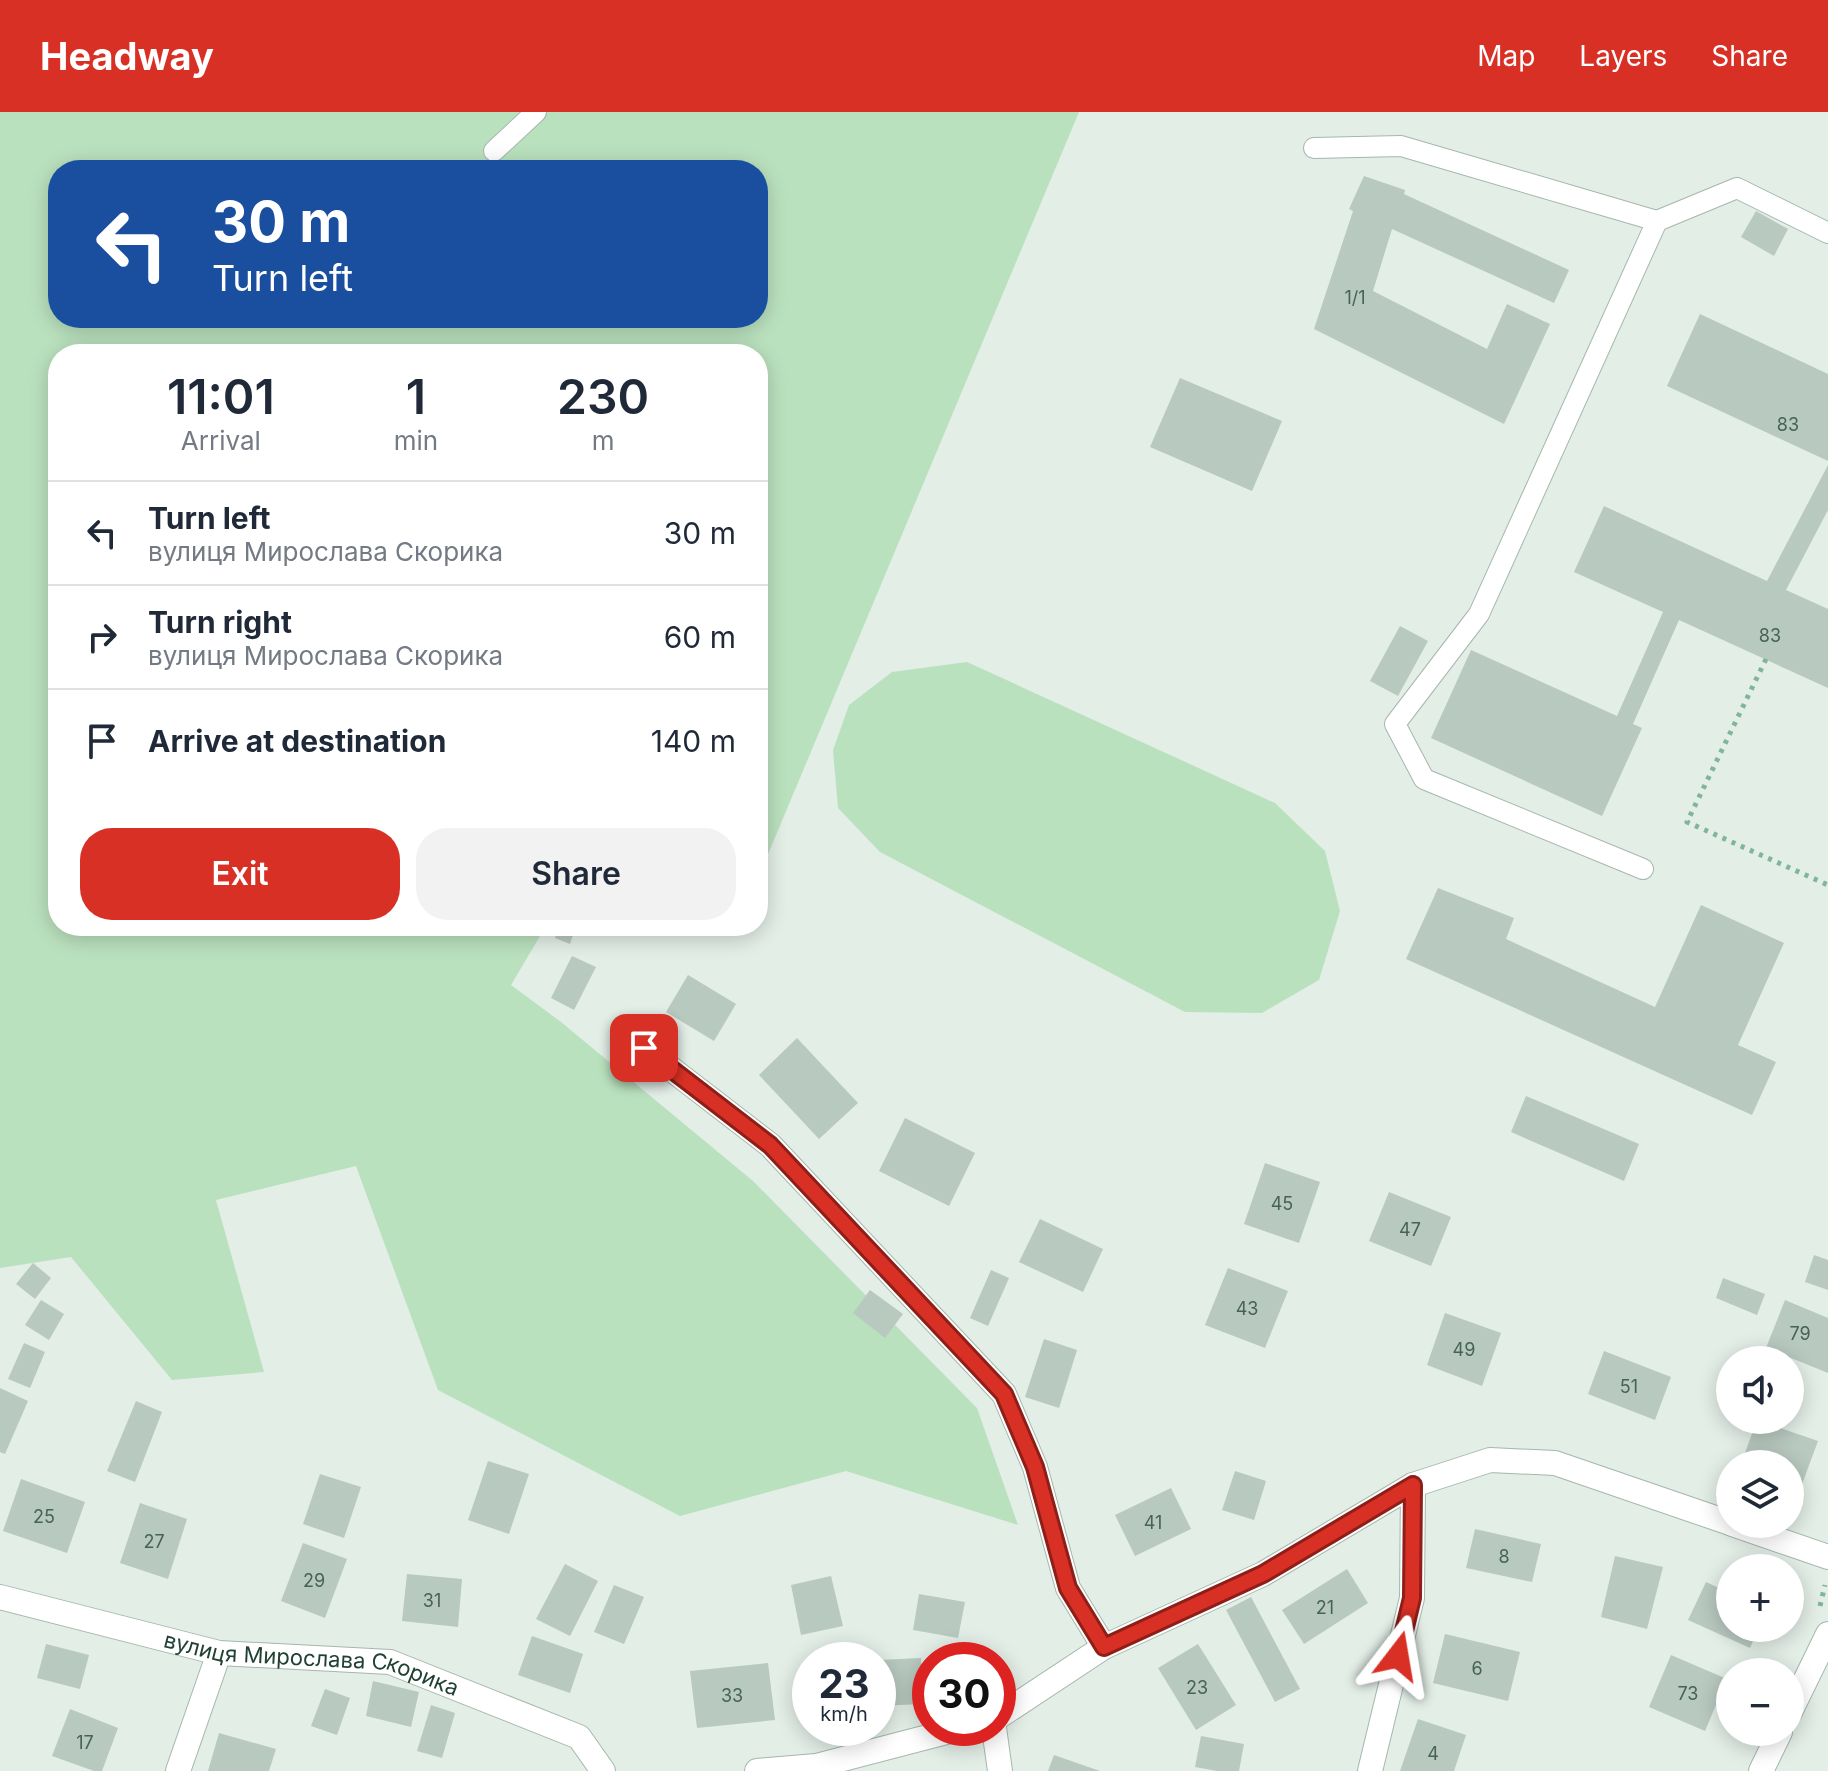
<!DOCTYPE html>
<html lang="en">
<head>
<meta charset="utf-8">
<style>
  body { margin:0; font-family:Inter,sans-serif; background:#f2f2f3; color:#1f2937; height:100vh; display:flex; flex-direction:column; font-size:30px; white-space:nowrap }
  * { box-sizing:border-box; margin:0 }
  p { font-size:26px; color:#747a83 }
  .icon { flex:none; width:44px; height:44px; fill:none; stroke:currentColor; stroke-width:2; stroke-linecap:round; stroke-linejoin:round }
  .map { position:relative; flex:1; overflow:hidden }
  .side { position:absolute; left:48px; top:232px; width:720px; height:592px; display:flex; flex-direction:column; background:#fff; border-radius:32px; box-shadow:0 4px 20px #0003 }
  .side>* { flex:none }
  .top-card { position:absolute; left:48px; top:48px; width:720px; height:168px; border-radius:32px; box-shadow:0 4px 20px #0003; background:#1a4fa0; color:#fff; overflow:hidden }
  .buttons { position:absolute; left:1716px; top:1234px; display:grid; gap:16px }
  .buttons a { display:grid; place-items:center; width:88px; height:88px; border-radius:50%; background:#fff; box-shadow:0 4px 20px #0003; font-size:40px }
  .speed { position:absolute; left:792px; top:1530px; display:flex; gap:16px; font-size:40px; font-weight:700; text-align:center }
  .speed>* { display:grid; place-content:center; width:104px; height:104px; border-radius:50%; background:#fff; box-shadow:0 4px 20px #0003; line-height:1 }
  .speed small { font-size:20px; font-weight:400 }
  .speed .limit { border:12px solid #d22; background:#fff; color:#111 }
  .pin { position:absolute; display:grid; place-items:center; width:68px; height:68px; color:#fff; margin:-34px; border-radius:16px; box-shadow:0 4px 12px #0006 }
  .me { position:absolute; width:88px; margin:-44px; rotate:14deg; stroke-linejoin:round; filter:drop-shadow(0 0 6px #0008) }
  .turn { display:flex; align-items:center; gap:28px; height:168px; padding:0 32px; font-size:36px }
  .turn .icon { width:104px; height:104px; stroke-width:2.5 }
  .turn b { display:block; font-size:56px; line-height:68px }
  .eta { display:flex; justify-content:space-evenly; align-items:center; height:136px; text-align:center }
  .eta b { font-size:48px; font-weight:600; line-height:56px }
  .primary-button { display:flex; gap:16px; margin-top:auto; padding:16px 32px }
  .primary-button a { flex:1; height:92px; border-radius:32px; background:#d93025; color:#fff; font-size:32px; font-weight:600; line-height:92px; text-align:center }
  .primary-button a+a { background:#f2f2f3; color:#1f2937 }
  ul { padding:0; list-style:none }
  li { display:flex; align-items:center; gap:24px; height:104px; padding:0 32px; border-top:2px solid #e0e1e3 }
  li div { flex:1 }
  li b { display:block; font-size:30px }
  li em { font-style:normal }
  header { display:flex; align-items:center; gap:48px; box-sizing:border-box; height:112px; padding:0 40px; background:#d93025; color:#fff }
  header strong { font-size:38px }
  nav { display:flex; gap:44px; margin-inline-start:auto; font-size:28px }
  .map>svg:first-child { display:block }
  .green { fill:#bae1be; fill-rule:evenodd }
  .building { fill:#b8c9c0 }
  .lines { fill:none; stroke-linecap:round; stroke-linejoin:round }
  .service-casing { stroke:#a5b7ad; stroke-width:22 }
  .minor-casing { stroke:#a5b7ad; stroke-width:26 }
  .tertiary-casing { stroke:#a5b7ad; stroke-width:26 }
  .path { stroke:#80b59c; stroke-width:5; stroke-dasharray:4 6; stroke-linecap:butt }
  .service { stroke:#fff; stroke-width:20 }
  .minor { stroke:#fff; stroke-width:24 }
  .tertiary { stroke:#fff; stroke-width:24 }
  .route-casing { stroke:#8d1f18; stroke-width:20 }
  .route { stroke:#d93025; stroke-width:14 }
  .labels { text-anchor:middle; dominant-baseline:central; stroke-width:7; stroke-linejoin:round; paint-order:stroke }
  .number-label { font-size:18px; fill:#476356 }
  .street-label { font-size:22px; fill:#214133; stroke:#f4faf6 }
</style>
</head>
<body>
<header>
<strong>Headway</strong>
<nav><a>Map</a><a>Layers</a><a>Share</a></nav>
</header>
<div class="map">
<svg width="1828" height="1659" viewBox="0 0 1828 1659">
  <rect width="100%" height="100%" fill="#e3eee7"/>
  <g class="green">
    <path d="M0,0H1079L761,759L758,758V242H58V814H546L511,873L561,910L753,1069L977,1296L1018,1413L846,1359L680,1404L438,1278L356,1054L216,1088L264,1260L172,1268L71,1145L0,1156ZM58,58H758V206H58Z"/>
    <path d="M967,550L1275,691L1325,739L1340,799L1319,868L1262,901L1185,900L880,740L838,696L833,638L849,593L892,560Z"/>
  </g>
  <g class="building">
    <path d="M1364,64L1405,78L1404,82L1569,158L1554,191L1392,117L1373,179L1487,237L1507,192L1550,212L1504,312L1314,217L1353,99L1349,97Z"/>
    <path d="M1756,99L1788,117L1774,144L1741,125Z"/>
    <path d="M1700,202L1828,262V349L1667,274Z"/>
    <path d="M1180,266L1282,309L1252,379L1150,335Z"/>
    <path d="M1828,353V398L1786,478L1828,497V576L1679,508L1633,612L1642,616L1602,704L1431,626L1471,538L1617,604L1663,500L1574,460L1604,394L1767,469Z"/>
    <path d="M1400,514L1428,529L1398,584L1370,569Z"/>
    <path d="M1438,776L1514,806L1506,827L1655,895L1701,793L1784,831L1738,933L1776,950L1752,1003L1406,847Z"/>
    <path d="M559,814H576L570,832L555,826Z"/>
    <path d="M572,844L596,855L574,898L551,886Z"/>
    <path d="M688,863L736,892L714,929L666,900Z"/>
    <path d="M797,926L858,991L819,1027L759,963Z"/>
    <path d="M1526,984L1639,1032L1624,1069L1511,1020Z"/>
    <path d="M905,1006L975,1041L949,1094L879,1059Z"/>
    <path d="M1265,1051L1320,1070L1299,1131L1244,1112Z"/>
    <path d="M1389,1080L1451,1105L1431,1154L1369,1129Z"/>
    <path d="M1040,1107L1103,1137L1083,1180L1019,1150Z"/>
    <path d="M1814,1143L1828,1148V1178L1805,1170Z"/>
    <path d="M33,1151L51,1166L35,1187L16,1172Z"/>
    <path d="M1228,1156L1288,1179L1265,1236L1205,1213Z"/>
    <path d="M991,1158L1009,1166L988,1214L970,1206Z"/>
    <path d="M1723,1166L1765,1182L1757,1203L1716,1186Z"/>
    <path d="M870,1178L903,1202L885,1226L853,1201Z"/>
    <path d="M41,1188L64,1202L49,1228L25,1213Z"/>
    <path d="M1785,1188L1828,1206V1261L1766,1236Z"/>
    <path d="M1445,1201L1501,1221L1482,1274L1427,1253Z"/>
    <path d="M1044,1227L1077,1238L1059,1296L1025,1285Z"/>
    <path d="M24,1231L45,1240L30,1276L8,1267Z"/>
    <path d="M1604,1239L1671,1265L1655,1308L1588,1282Z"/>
    <path d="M0,1276L28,1289L5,1342L0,1340Z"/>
    <path d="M136,1289L162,1300L135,1370L107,1359Z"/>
    <path d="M1757,1308L1818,1329L1801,1375L1790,1371V1352H1741Z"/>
    <path d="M488,1349L529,1362L509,1422L468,1408Z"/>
    <path d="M1235,1359L1266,1369L1254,1408L1222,1398Z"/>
    <path d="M320,1362L361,1375L344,1426L303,1412Z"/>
    <path d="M21,1367L85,1390L67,1441L3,1419Z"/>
    <path d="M1171,1376L1191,1417L1135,1444L1115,1403Z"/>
    <path d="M140,1391L187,1407L168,1467L120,1451Z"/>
    <path d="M1475,1417L1541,1432L1532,1470L1466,1456Z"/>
    <path d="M303,1431L347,1447L325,1506L281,1489Z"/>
    <path d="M1615,1444L1663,1455L1647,1517L1601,1505Z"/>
    <path d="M565,1452L598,1469L570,1524L536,1507Z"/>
    <path d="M1347,1457L1368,1491L1304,1532L1282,1498Z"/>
    <path d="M407,1462L462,1467L458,1515L402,1509Z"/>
    <path d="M831,1464L843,1514L801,1523L791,1473Z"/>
    <path d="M1706,1470L1730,1481V1516H1759L1750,1536L1688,1508Z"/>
    <path d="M614,1473L644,1485L624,1532L594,1520Z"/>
    <path d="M919,1482L965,1490L958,1526L913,1518Z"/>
    <path d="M1251,1485L1300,1577L1275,1590L1226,1498Z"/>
    <path d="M1445,1522L1520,1540L1508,1589L1433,1571Z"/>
    <path d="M532,1524L583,1542L570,1581L518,1563Z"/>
    <path d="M46,1532L89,1543L80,1577L37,1566Z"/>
    <path d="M1198,1532L1236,1593L1196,1618L1158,1556Z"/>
    <path d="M1671,1543L1727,1567L1705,1619L1649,1595Z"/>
    <path d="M921,1546L922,1592L878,1594V1548Z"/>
    <path d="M768,1551L775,1608L697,1616L690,1559Z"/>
    <path d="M373,1569L419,1580L411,1615L366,1604Z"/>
    <path d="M325,1577L350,1586L337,1623L311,1614Z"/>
    <path d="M431,1593L455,1601L442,1646L417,1639Z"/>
    <path d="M70,1597L118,1616L102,1659H94L52,1644Z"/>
    <path d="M1418,1607L1466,1623L1454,1659H1400Z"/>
    <path d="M219,1621L276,1637L269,1659H208Z"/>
    <path d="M1201,1624L1244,1632L1239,1659H1217L1195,1655Z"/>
    <path d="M1054,1643L1100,1659H1048Z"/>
  </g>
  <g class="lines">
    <defs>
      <g id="service">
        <path d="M1314,36L1401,34L1657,109"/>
        <path d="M494,39L536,0"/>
        <path d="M1643,757L1424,667L1395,612L1479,502L1657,109L1737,76L1828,121"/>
      </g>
      <g id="minor">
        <path d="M644,936L770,1033L1004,1282L1035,1355L1068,1476L1104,1535"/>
        <path d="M1732,1412L1828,1445"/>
        <path id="s1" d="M0,1485L219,1541L390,1550L579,1625L603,1659"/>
        <path d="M998,1605L1104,1535L1263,1462L1413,1373L1490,1348L1555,1351L1730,1411"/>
        <path d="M994,1616L1000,1659"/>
        <path d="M178,1659L219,1541"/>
        <path d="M757,1659L816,1654L962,1616"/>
        <path d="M1370,1659L1412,1486L1413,1373"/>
      </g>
      <g id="tertiary">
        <path d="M1790,1600L1828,1522"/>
        <path d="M1761,1659L1780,1620"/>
      </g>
    </defs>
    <use href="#service" class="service-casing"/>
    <use href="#minor" class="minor-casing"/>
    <use href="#tertiary" class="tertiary-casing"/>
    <g class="path">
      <path d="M1766,547L1687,710L1828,773"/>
      <path d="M1820,1494L1825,1473"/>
    </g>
    <use href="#service" class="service"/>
    <use href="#minor" class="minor"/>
    <use href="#tertiary" class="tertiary"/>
  </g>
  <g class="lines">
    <defs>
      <path id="route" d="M644,936L770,1033L1004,1282L1035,1355L1068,1476L1104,1535L1263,1462L1413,1373L1412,1486L1398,1544"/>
    </defs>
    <use href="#route" class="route-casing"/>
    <use href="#route" class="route"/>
  </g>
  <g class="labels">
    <g class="number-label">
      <text x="1355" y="185">1/1</text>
      <text x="1788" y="312">83</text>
      <text x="1770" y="523">83</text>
      <text x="1282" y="1091">45</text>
      <text x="1410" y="1117">47</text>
      <text x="1247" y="1196">43</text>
      <text x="1800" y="1221">79</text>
      <text x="1464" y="1237">49</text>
      <text x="1629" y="1274">51</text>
      <text x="44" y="1404">25</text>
      <text x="1153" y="1410">41</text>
      <text x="154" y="1429">27</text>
      <text x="1504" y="1444">8</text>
      <text x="314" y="1468">29</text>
      <text x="432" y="1488">31</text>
      <text x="1325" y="1495">21</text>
      <text x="1477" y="1556">6</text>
      <text x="1197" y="1575">23</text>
      <text x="1688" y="1581">73</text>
      <text x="732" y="1583">33</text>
      <text x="85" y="1630">17</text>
      <text x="1433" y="1641">4</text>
    </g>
    <g class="street-label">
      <text stroke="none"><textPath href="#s1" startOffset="320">вулиця Мирослава Скорика</textPath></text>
    </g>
  </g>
</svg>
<div class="buttons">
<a><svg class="icon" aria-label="sound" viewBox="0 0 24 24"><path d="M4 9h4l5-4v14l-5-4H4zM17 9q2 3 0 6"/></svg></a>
<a><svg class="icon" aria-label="layers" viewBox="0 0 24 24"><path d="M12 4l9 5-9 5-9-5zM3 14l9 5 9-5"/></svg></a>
<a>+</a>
<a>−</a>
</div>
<div class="speed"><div>23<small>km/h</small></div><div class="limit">30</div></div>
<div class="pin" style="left:644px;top:936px;background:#d93025"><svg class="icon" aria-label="arrive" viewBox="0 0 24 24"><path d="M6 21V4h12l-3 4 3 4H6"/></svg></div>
<svg class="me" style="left:1398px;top:1544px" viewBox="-20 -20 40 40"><path d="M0-17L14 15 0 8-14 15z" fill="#d93025" stroke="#fff" stroke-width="4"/></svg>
<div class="top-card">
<div class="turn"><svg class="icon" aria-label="left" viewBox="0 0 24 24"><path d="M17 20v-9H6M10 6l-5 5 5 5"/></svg><div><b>30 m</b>Turn left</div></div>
</div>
<section class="side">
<div class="eta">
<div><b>11:01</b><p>Arrival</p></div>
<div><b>1</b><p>min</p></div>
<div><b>230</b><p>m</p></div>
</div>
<ul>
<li><svg class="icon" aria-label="left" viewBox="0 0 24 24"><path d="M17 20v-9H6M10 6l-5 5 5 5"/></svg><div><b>Turn left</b><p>вулиця Мирослава Скорика</p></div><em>30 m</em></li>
<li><svg class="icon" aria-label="right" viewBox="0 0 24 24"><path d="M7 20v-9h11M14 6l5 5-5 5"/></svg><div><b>Turn right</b><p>вулиця Мирослава Скорика</p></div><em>60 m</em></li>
<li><svg class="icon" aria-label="arrive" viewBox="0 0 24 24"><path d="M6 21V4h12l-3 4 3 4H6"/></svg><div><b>Arrive at destination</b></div><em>140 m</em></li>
</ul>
<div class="primary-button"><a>Exit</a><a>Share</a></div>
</section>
</div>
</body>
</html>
